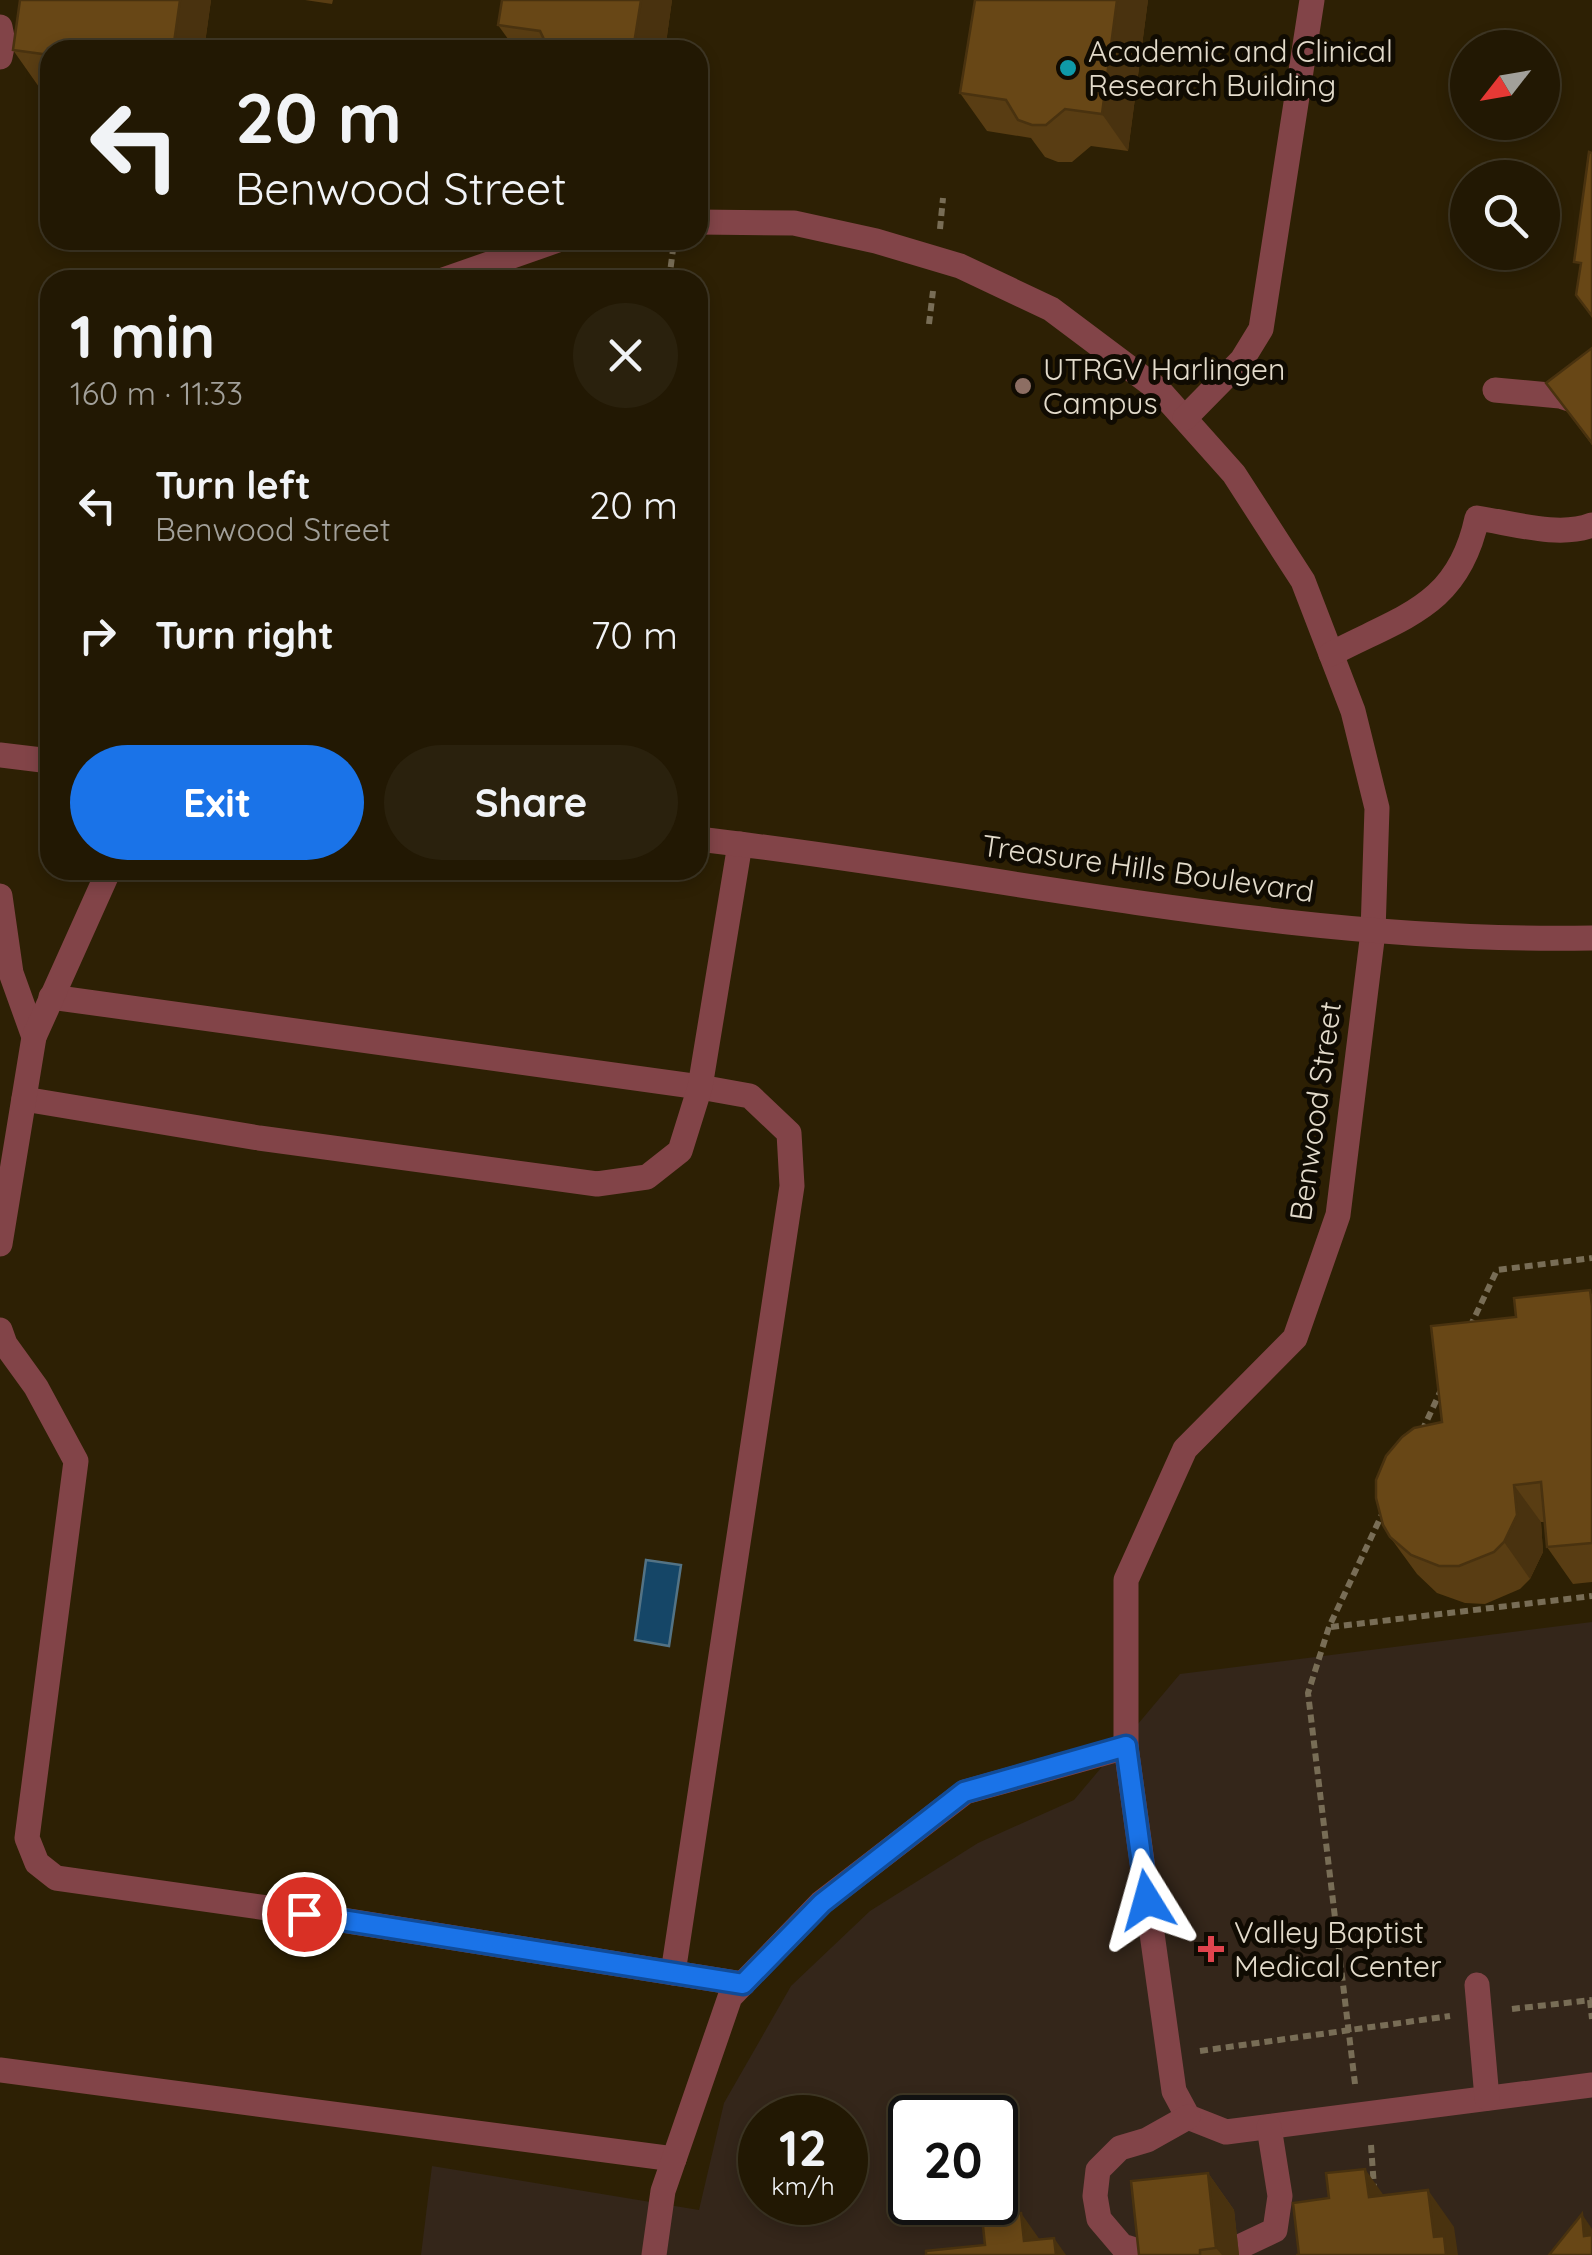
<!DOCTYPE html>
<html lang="en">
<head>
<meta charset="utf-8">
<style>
  body { margin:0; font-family:Quicksand,sans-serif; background:#2a210d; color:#f1f3f6; height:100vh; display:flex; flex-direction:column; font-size:38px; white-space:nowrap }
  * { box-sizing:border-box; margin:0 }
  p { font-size:32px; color:#a2a09a }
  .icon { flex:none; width:55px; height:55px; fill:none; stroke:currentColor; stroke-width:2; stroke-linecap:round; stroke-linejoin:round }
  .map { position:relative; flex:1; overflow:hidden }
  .drawer { position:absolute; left:40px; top:270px; width:668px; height:610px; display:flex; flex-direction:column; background:#221803; border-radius:30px; box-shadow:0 5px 15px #0003,0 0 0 2px #3f3725 }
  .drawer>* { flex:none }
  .banner { position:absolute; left:40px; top:40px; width:668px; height:210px; border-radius:30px; box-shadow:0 5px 15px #0003,0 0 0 2px #3f3725; background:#221803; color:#f1f3f6; overflow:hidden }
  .needle { width:65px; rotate:239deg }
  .controls { position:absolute; left:1450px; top:30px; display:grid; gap:20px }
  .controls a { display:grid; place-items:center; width:110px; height:110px; border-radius:50%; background:#221803; box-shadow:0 5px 15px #0003,0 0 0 2px #3f3725; font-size:50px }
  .speed { position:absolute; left:738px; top:2095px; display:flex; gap:20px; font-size:50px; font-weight:700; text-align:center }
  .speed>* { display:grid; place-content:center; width:130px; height:130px; border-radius:50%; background:#221803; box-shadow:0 5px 15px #0003,0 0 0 2px #3f3725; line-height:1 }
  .speed small { font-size:25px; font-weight:400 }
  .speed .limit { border:5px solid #111; border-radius:15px; background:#fff; color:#111 }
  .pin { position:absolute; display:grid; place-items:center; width:85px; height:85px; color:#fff; margin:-42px; border:5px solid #fff; border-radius:50%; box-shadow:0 2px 10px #0007 }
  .me { position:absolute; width:110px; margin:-55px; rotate:352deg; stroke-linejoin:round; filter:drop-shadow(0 0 8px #0008) }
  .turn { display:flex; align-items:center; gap:35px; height:210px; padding:0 30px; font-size:45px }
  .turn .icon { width:130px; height:130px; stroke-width:2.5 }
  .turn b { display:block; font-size:70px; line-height:85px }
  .round { display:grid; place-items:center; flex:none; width:105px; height:105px; border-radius:52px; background:#2a210d }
  .headline { display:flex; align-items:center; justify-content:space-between; height:170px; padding:0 30px }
  h1 { font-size:60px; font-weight:700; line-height:75px }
  .primary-button { display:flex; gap:20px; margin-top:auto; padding:20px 30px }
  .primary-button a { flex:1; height:115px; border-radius:60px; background:#1a73e8; color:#fff; font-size:40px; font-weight:700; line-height:115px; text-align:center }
  .primary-button a+a { background:#2a210d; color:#f1f3f6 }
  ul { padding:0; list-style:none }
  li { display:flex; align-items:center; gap:30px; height:130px; padding:0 30px }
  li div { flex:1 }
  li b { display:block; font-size:38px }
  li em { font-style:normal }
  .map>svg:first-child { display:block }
  .medical { fill:#34261a; fill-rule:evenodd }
  .water { fill:#154667; stroke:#537385; stroke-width:2.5 }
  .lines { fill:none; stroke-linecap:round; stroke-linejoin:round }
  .path { stroke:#786d56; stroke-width:6; stroke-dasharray:8 5; stroke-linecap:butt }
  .service { stroke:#824448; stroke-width:25 }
  .minor { stroke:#824448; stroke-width:25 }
  .tertiary { stroke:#824448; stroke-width:25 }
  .wall { fill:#593d13 }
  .shaded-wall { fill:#49320f }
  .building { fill:#684716; stroke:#49320f; stroke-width:2.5 }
  .route-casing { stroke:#114b97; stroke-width:25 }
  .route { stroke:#1a73e8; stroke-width:18 }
  .culture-dot { fill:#0f9aa8; stroke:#100b02; stroke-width:4 }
  .education-dot { fill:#8d6e63; stroke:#100b02; stroke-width:4 }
  .health-dot { fill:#e0444e; stroke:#100b02; stroke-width:4 }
  .labels { text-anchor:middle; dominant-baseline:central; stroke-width:10; stroke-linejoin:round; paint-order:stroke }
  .poi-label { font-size:30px; fill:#e3dbcb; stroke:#100b02; text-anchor:start }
  .street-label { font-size:30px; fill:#e3dbcb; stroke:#100b02 }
</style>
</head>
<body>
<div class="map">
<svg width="1592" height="2255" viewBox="0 0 1592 2255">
  <rect width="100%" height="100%" fill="#2d2004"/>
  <path class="medical" d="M1592,1622V2255H421L432,2166L699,2210L724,2103L791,1986L870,1911L978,1843L1074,1800L1180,1674ZM760,2118H845V2202H760ZM910,2118H995V2202H910Z"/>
  <path class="water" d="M646,1560L681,1565L669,1646L635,1640Z"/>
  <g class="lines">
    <g class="path">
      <path d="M940,229L943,198"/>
      <path d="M669,280L674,242"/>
      <path d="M929,324L933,291"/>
      <path d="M1470,1327L1497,1270L1592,1258"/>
      <path d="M1422,1431L1442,1388"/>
      <path d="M1331,1627L1592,1596"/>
      <path d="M1590,2000L1592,2019"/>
      <path d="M1512,2009L1592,2000"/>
      <path d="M1200,2051L1450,2016"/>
      <path d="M1355,2084L1308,1693L1329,1627L1384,1510"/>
      <path d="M1371,2145L1374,2187"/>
    </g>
    <g class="service">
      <path d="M0,27L3,42L0,57"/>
      <path d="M698,222L794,223L876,241L960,266L1051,309L1159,390L1234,474L1303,581L1353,711L1377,808L1373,932"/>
      <path d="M443,280L558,240"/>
      <path d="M1495,390L1560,396L1578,402"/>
      <path d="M1185,418L1242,360L1261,329L1312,0"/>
      <path d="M1331,654C1403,616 1458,607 1477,518C1512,523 1559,538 1592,525"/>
      <path d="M0,896L11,973L34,1037"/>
      <path d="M51,997L700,1087L750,1096L789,1133L792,1186L673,1973"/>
      <path d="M24,1099L259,1138L597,1184L647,1177L680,1151L700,1087L740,844"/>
      <path d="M0,1244L34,1037L109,870"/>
      <path d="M0,1330L5,1344L36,1387L76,1461L27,1838L37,1863L56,1878L267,1908L743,1984"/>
      <path d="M1126,1747L1174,2091L1188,2117L1226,2132L1592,2085"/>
      <path d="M1477,1985L1487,2098"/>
      <path d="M0,2070L674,2159"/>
      <path d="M1239,2247L1275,2230L1280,2196L1269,2127"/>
      <path d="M1151,2255L1122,2246L1099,2219L1095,2196L1098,2170L1120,2148L1147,2140L1188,2117"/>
    </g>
    <path class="minor" d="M654,2255L663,2191L730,1997L821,1903L965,1792L1126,1747V1580L1185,1449L1295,1338L1338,1215L1373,932"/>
    <g class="tertiary">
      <path d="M0,755L50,761"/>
      <path d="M698,839C995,873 1292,944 1592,938"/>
    </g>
  </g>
  <g class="wall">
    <path d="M211,0L204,50H50V88L39,87L13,50Z"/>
    <path d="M305,0H333L332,4Z"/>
    <path d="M672,0L665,50H516L498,25Z"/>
    <path d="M973,0H1148L1128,151L1091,146L1072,162H1058L1045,157L1031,138L987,131L960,93L975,0Z"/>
    <path d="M1592,348V445L1546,383Z"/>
    <path d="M1592,1294V1582L1573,1584L1547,1547L1544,1522H1541L1543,1552L1530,1579L1520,1589L1485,1604L1465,1603L1437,1593L1417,1574L1390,1537L1442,1422L1516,1317Z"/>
    <path d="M1208,2173L1234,2210L1239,2255H1139Z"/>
  </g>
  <g class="shaded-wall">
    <path d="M180,0H211L204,50H173Z"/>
    <path d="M641,0H672L665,50H633Z"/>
    <path d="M1117,0H1148L1128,151L1102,114Z"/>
    <path d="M1514,1485L1541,1522L1543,1552L1530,1579L1504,1542Z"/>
    <path d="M1365,2169L1392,2207L1369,2197Z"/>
    <path d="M1208,2173L1234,2210L1239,2255H1222L1216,2248Z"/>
    <path d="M1428,2190L1454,2227L1458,2255H1446L1434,2237Z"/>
    <path d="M1021,2213L1047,2250L1024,2241Z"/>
    <path d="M1582,2214L1592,2229V2247L1584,2236Z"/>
    <path d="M1054,2238L1066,2255H1056Z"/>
  </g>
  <g class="building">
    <path d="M20,0H180L173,50H50V55L13,50Z"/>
    <path d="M502,0H641L633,50L593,44L583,50H549L540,31L498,25Z"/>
    <path d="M975,0H1117L1102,114L1065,109L1046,125H1032L1018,120L1006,100L960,93Z"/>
    <path d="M1589,152L1592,153V316L1576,295L1581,263L1574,262Z"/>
    <path d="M1592,348V443L1546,383Z"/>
    <path d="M1590,1290L1592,1306V1543L1547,1547L1541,1482L1514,1485L1517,1515L1504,1542L1494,1552L1459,1566H1439L1411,1555L1390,1537L1383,1525L1376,1498V1480L1386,1456L1402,1437L1414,1428L1442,1422L1431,1326L1516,1317L1514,1298Z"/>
    <path d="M1365,2169L1369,2197L1428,2190L1434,2237L1444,2236L1446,2255H1296H1299L1293,2203L1329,2198L1326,2173Z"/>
    <path d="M1208,2173L1216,2248L1200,2250V2255H1139L1131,2181Z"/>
    <path d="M1021,2213L1024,2241L1054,2238L1056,2255H926V2251L985,2245L982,2217Z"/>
    <path d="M1582,2214L1584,2236L1592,2235V2255H1549Z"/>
  </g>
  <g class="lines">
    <defs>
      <path id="route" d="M304,1914L743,1984L822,1903L964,1792L1126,1746L1147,1900"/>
    </defs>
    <use href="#route" class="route-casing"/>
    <use href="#route" class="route"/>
  </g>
  <circle class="culture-dot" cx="1068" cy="68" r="10"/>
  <circle class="education-dot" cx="1023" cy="386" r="10"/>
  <path class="health-dot" d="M1206 1934h10v10h10v10h-10v10h-10v-10h-10v-10h10z"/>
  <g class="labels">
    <g class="poi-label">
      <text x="1088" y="51">Academic and Clinical<tspan x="1088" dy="34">Research Building</tspan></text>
      <text x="1043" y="369">UTRGV Harlingen<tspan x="1043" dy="34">Campus</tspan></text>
      <text x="1234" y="1932">Valley Baptist<tspan x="1234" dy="34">Medical Center</tspan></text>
    </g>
    <g class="street-label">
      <text transform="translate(1148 868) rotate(8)">Treasure Hills Boulevard</text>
      <text transform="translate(1315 1111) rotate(-82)">Benwood Street</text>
    </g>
  </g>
</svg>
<div class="controls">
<a><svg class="needle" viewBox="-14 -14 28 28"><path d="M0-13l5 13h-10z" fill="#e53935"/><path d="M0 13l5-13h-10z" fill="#a2a09a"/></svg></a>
<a><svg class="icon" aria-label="search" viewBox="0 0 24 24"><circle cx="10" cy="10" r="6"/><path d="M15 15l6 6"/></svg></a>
</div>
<div class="speed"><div>12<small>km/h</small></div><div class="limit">20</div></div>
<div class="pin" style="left:304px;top:1914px;background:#d93025"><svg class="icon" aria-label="arrive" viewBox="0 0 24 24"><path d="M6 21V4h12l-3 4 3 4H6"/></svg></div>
<svg class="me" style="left:1147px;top:1900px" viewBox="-20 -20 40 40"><path d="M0-17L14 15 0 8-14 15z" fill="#1a73e8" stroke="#fff" stroke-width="4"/></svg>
<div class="banner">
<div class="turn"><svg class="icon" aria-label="left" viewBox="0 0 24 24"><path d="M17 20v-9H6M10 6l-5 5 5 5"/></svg><div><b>20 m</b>Benwood Street</div></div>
</div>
<section class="drawer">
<div class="headline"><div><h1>1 min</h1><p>160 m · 11:33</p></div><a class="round"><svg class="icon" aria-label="close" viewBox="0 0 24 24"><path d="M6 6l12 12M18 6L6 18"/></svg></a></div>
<ul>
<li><svg class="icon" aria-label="left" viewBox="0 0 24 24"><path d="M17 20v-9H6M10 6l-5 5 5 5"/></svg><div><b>Turn left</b><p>Benwood Street</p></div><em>20 m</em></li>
<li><svg class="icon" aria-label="right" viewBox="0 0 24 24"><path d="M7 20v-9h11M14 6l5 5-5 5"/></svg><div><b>Turn right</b></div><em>70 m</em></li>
</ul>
<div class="primary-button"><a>Exit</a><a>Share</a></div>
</section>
</div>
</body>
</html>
